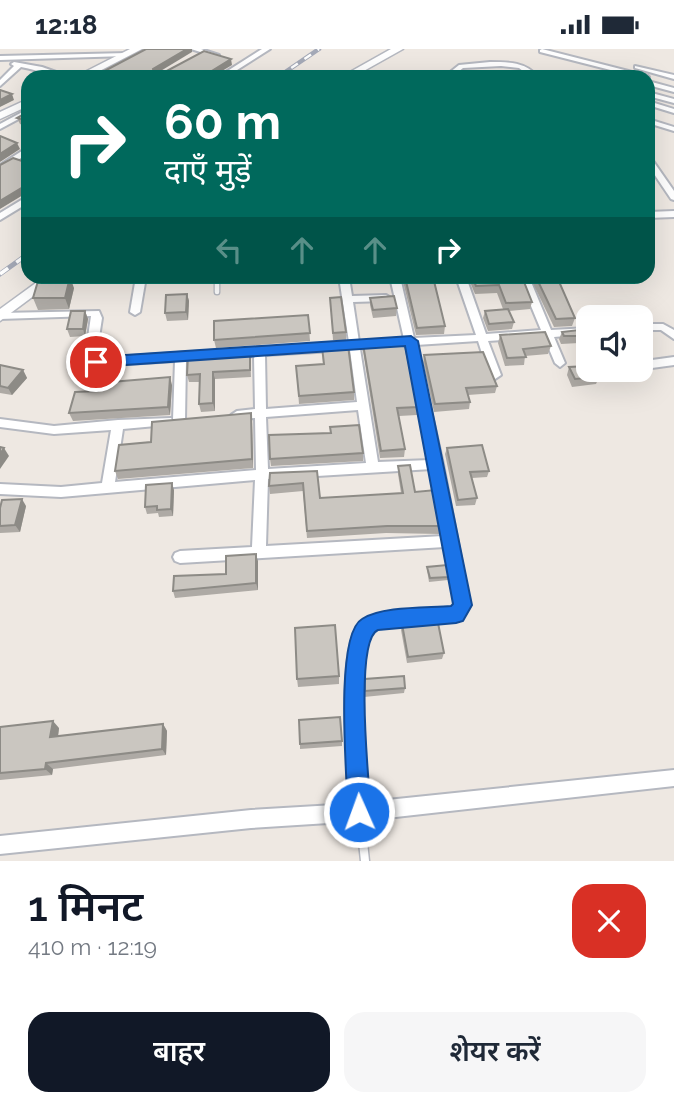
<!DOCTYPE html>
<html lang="hi">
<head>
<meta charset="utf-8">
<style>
  body { margin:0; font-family:Raleway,"Noto Sans Devanagari",sans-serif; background:#f6f6f7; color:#1f2937; height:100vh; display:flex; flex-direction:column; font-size:26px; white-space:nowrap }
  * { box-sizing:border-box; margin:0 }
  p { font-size:23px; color:#747a83 }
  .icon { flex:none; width:38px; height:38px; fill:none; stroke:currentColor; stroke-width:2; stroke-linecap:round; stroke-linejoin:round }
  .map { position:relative; height:812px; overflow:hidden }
  .panel { display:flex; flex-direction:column; background:#fff; flex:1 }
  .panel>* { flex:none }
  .banner { position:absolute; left:21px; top:21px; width:634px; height:214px; border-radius:21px; box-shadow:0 7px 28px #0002; background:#00695c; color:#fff; overflow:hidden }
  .controls { position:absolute; left:576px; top:256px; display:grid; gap:14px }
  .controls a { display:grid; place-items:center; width:77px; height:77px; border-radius:14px; background:#fff; box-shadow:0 7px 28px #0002; font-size:35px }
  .pin { position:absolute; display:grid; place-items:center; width:60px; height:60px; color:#fff; margin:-30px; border:4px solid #fff; border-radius:50%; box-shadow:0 2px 7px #0007 }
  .me { position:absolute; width:77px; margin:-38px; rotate:358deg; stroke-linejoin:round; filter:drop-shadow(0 0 5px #0008) }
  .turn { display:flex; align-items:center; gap:24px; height:147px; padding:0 28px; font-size:32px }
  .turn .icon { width:91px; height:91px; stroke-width:2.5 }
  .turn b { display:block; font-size:49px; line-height:60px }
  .lanes { display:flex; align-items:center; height:66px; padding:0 28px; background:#0003; justify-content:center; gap:35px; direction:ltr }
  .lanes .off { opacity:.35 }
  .round { display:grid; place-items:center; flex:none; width:74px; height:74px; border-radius:21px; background:#f6f6f7 }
  .summary { display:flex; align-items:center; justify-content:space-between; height:119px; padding:0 28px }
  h1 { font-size:42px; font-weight:600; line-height:52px; color:#111827 }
  .button { display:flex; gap:14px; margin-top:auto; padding:14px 28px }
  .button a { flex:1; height:80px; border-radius:21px; background:#111827; color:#fff; font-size:28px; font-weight:600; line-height:80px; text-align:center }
  .button a+a { background:#f6f6f7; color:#1f2937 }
  .status { display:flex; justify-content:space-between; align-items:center; height:49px; padding:0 35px; background:#fff; direction:ltr }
  .status svg { height:19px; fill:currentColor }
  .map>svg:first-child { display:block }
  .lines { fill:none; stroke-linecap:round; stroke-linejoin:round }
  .lane-far1-casing { stroke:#b5b8c0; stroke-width:7 }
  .lane-casing { stroke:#b5b8c0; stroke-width:11 }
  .street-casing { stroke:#b5b8c0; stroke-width:4 }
  .secondary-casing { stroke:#b5b8c0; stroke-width:3 }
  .lane-far1 { stroke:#fff; stroke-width:4.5 }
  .lane { stroke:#fff; stroke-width:8 }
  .street { fill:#fff; fill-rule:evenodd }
  .secondary { fill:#fff; fill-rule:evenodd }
  .rail-far1-casing { stroke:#a4a9b7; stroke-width:4.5 }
  .rail-casing { stroke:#a4a9b7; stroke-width:5 }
  .rail-far1 { stroke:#fff; stroke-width:2.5; stroke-dasharray:8; stroke-linecap:butt }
  .rail { stroke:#fff; stroke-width:3.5; stroke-dasharray:10; stroke-linecap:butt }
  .wall { fill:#aeaaa5 }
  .shaded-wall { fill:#8d8b86 }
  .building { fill:#cac6c0; stroke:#8d8b86; stroke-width:2 }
  .route { fill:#1a73e8; stroke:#114b97; stroke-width:2 }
</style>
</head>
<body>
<div class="status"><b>12:18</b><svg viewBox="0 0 49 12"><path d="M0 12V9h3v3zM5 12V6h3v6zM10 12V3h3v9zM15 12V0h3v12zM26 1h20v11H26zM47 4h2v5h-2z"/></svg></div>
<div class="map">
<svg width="674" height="812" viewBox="0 0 674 812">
  <rect width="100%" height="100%" fill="#eee8e2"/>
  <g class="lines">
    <defs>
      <path id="lane-far1" d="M217,228V243"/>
      <path id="lane" d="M360,765L365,812"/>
      <g id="street">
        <path d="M191,0H201L219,6L216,8Z"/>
        <path d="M262,0H270L226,28H218Z"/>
        <path d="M542,0L648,27L649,28L648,30V28H638L540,3V1Z"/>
        <path d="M128,4L129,5L126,7L0,11V7Z"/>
        <path d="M14,13L42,18L70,28C54,28 37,21 21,18L0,37V31L14,17L11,15Z"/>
        <path d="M490,13C509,13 526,13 538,28H531L519,19L501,17L463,19L453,27L432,28L449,24L459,16Z"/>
        <path d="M635,17L674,26V30L635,19Z"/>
        <path d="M362,18L364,19L370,28H364L359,20Z"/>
        <path d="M585,25L591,28H582Z"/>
        <path d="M648,32L674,39V43L648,36Z"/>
        <path d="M648,43L674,50V54L648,47Z"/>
        <path d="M648,52L674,60V64L648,56Z"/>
        <path d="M28,60V65L0,80V75Z"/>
        <path d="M648,70L674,78V82L648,74Z"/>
        <path d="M25,100H28V105L0,121V116Z"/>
        <path d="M648,109H651L674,142V151L671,150L648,116Z"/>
        <path d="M28,147V154L0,171V164Z"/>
        <path d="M674,162V168L648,169V163Z"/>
        <path d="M136,228H146L140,263L135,266L130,263Z"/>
        <path d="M339,228H349L352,247L386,246L391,249L386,252L353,253L359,293L404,290L390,228H400L414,289L476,286L456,228H466L486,285L541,281L519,228H529L551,281L588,279V285L554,288L565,314L560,318L555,314L544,288L488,292L501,326L495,330L489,326L478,292L416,296L443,415L470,557L461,570L456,572C439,573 388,574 376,580C350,592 366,726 368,753L674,721V737L360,772L251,779L0,805V787L251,761L351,755C349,721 334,591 363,572C380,560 431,561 452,559L455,555L445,498L180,514L175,512L173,508L175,504L180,502L252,498L255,431L61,448L0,445V435L61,438L102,434L111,381L54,385L0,378V370L54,377L118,371L171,369L173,372L171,375L167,376L123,380L115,433L256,421L255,369L237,370L231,366L237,362L255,360L254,307L186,311L185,371L179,375L173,371L175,312L96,317L85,309L91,267L0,270V264L99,262L102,269L96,308L98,309L255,299L259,297L263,299L349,293ZM405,297L430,411L378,413L360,300ZM350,301L357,353L266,360L265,306ZM358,361L366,414L268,420L266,368ZM432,420L443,487L266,497L268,430Z"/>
        <path d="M640,275H663L674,281V290L661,281H640Z"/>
        <path d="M674,308V316L652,319L647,315L652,311Z"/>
      </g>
      <g id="secondary">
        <path d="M130,0H142L88,28H75Z"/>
        <path d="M391,0H403L353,28H341Z"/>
        <path d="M28,50V57L0,70V63Z"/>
        <path d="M44,228H59L0,272V260Z"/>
      </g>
    </defs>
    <use href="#lane-far1" class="lane-far1-casing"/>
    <use href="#lane" class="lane-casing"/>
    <use href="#street" class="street-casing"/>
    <use href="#secondary" class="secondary-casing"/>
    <use href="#lane-far1" class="lane-far1"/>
    <use href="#lane" class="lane"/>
    <use href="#street" class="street"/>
    <use href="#secondary" class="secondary"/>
    <defs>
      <path id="rail-far1" d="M278,28L319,0"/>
      <path id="rail" d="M0,225L28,205"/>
    </defs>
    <use href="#rail-far1" class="rail-far1-casing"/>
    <use href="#rail" class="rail-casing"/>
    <use href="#rail-far1" class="rail-far1"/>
    <use href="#rail" class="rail"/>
  </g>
  <g class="wall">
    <path d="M28,63V78L20,75L17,69Z"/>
    <rect x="313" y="228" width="15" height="5"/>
    <path d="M370,228H389L388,231L371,232Z"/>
    <path d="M402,228H454L434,230L445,277L444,285L416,286Z"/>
    <path d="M468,228H522L532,253L530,260L509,262L514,273L512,280L488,282L483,269L485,262L503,260L497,244L475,245Z"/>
    <path d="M530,228H557L575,269L572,277L554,278Z"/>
    <path d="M74,239L69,260L38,261L33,249Z"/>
    <path d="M187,245L189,252L188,271L167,272L165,264Z"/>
    <path d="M330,249L346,283V291H333Z"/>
    <path d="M370,249L397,259L396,267L373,269L370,256Z"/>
    <path d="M85,262L88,270L85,287L70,288L67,280Z"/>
    <path d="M308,266L310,292L216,299L214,291Z"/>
    <path d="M562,283L581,287L579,294L561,295L559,290Z"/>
    <path d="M500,286L551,297L548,305L525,307L524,316L505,317L498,294Z"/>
    <path d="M363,295L418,358L417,366L399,367L405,400L404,408L380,409L363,302Z"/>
    <path d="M322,298L354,343V351L299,355L296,317L323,315Z"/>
    <path d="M250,302L251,328L215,330V362L201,363L199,355V333H189L187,326Z"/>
    <path d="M424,306L497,337L495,344L468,346L470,353L469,360L434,363L423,314Z"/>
    <path d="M0,316L23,321L27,329L12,346L0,344Z"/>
    <path d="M569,318L599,328L596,335L572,338L567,326Z"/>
    <path d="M172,336L170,366L73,372L69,364L98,342Z"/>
    <path d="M251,364L253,419L118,430L115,422L151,393Z"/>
    <path d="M330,378L363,404V412L271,417L270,410L331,384Z"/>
    <path d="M447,399L489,422L487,428L472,429L477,449L475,456L456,457L445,405Z"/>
    <path d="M398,417L415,443L442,477L440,485L386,484L307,489L303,442L270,445L269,437L317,422L320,449L401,444L398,425Z"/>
    <path d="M174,441L173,467L159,468L158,464L147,465L145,458Z"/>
    <path d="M26,457L20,483L0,484V459Z"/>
    <path d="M258,512V541L175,549L173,542L226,525Z"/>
    <path d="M427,518L449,528L448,531L429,533L427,521Z"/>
    <path d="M418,570L444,604L442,610L407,614L401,581L402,575L417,574Z"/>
    <path d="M339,627V635L298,638L297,630Z"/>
    <path d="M365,630L405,639L404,644L364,648Z"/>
    <path d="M163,675L167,682L166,706L53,720L52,726L0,731V678L59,679L58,687Z"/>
    <path d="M342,692V697L300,700V695Z"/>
  </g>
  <g class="shaded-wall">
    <path d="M187,0H192V3L154,26L153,20Z"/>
    <path d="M231,10L232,16L212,28H202Z"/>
    <path d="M12,45L14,51L0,58V51Z"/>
    <path d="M17,94L20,100L0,113V105Z"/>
    <path d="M28,135V143L0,160V152Z"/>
    <path d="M70,228L74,239L69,260L65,249Z"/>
    <path d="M187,245L189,252L188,271L186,263Z"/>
    <path d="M85,262L88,270L85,287L83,280Z"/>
    <path d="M23,321L27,329L12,346L8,339Z"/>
    <path d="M213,323L215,330V362L213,354Z"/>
    <path d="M170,328L172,336L170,366L168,358Z"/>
    <path d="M251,364L252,373L253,419L252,410Z"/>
    <path d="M4,399L9,407L0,420V405Z"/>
    <path d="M172,434L174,441L173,467L171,460Z"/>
    <path d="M22,450L26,457L20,483L15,476Z"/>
    <path d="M256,505L258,512V541L256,534Z"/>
    <path d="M53,672L59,679L57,695L50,688Z"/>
    <path d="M163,675L167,682L166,706L162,700Z"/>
    <path d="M46,714L53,720L52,726L45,720Z"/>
  </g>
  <g class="building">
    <path d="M146,0H187L153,20L154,25L163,24L204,2L231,10L202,28H93Z"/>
    <path d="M0,41L12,45L0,51Z"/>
    <path d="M28,63V72L17,69Z"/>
    <path d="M0,87L17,94L0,105Z"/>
    <path d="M13,109L28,114V135L0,152V116Z"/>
    <path d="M70,228L65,249H33L38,232L42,229Z"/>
    <path d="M405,228H433L445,277L417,279Z"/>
    <path d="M472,228H522L532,253L506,254L499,236L476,237Z"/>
    <path d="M536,228H557L575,269L556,270Z"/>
    <path d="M187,245L186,263L165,264L166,246Z"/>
    <path d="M394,247L397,259L373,261L370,249Z"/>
    <path d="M341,248L346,283L333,284L330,249Z"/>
    <path d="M508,260L514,273L489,275L485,262Z"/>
    <path d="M71,262H85L83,280H67Z"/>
    <path d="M308,266L310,284L214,291V272Z"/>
    <path d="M579,281L581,287H564L562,283Z"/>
    <path d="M545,283L551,297L523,300L526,308L507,309L500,286Z"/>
    <path d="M404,292L418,358L397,359L405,400L381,402L363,295Z"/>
    <path d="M348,296L354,343L299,347L296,317L324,315L322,298Z"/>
    <path d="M250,302V321L213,323V354L199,355L200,325L187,326L188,306Z"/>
    <path d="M483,303L497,337L466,339L470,353L435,355L424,306Z"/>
    <path d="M0,316L23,321L8,339L0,337Z"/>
    <path d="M588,317V320H595L599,328L575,330L569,318Z"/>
    <path d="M170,328L168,358L69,364L75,343L98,342L99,334Z"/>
    <path d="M251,364L252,410L115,422L119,396L151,393L152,373Z"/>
    <path d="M359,376L363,404L270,410L269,386L331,384L330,378Z"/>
    <path d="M482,396L489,422L470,423L477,449L458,451L447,399Z"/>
    <path d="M0,398L4,399L0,405Z"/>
    <path d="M410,416L415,443L436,441L442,477H387L307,482L303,434L269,437L270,424L317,422L320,449L403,444L398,417Z"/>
    <path d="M172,434L171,460L157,461V457L145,458L146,436Z"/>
    <path d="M22,450L15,476L0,477V459L2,451Z"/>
    <path d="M256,505V534L173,542L174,527L226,525V507Z"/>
    <path d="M447,516L449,528L430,529L427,518Z"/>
    <path d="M437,569L444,604L408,608L402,575L419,573L418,570Z"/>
    <path d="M335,576L339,627L297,630L295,579Z"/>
    <path d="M404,627L405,639L365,642V630Z"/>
    <path d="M340,668L342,692L300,695L299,671Z"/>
    <path d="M53,672L50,688L163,675L162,700L46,714L45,720L0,724V678Z"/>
  </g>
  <path class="route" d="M411,287L418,292L472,556L463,572L456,574L378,581C354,591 369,735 371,763L367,771L359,774L351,771L348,763C347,730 334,586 362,570C382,557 426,559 451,557L453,555L405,297L96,318L89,313L96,308Z"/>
</svg>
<div class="controls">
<a><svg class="icon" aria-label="sound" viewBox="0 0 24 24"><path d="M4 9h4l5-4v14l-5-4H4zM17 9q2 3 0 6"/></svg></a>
</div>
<div class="pin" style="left:96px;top:313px;background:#d93025"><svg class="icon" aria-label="arrive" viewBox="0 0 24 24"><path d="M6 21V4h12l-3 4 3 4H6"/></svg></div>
<svg class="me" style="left:359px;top:763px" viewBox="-20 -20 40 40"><circle r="17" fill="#1a73e8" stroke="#fff" stroke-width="3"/><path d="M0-11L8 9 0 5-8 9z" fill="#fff"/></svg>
<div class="banner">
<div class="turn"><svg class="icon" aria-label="right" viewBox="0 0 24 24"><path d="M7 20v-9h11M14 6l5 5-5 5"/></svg><div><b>60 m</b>दाएँ मुड़ें</div></div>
<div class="lanes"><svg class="icon off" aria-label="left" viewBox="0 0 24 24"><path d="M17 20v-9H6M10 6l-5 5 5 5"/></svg><svg class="icon off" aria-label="ahead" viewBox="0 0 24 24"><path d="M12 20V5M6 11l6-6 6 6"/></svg><svg class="icon off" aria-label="ahead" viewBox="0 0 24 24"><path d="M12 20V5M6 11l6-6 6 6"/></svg><svg class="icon" aria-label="right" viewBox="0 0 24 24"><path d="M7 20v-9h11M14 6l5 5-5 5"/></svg></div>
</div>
</div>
<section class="panel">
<div class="summary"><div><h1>1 मिनट</h1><p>410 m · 12:19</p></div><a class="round" style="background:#d93025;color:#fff"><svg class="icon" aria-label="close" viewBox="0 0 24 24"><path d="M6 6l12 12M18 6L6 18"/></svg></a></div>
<div class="button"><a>बाहर</a><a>शेयर करें</a></div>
</section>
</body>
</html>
